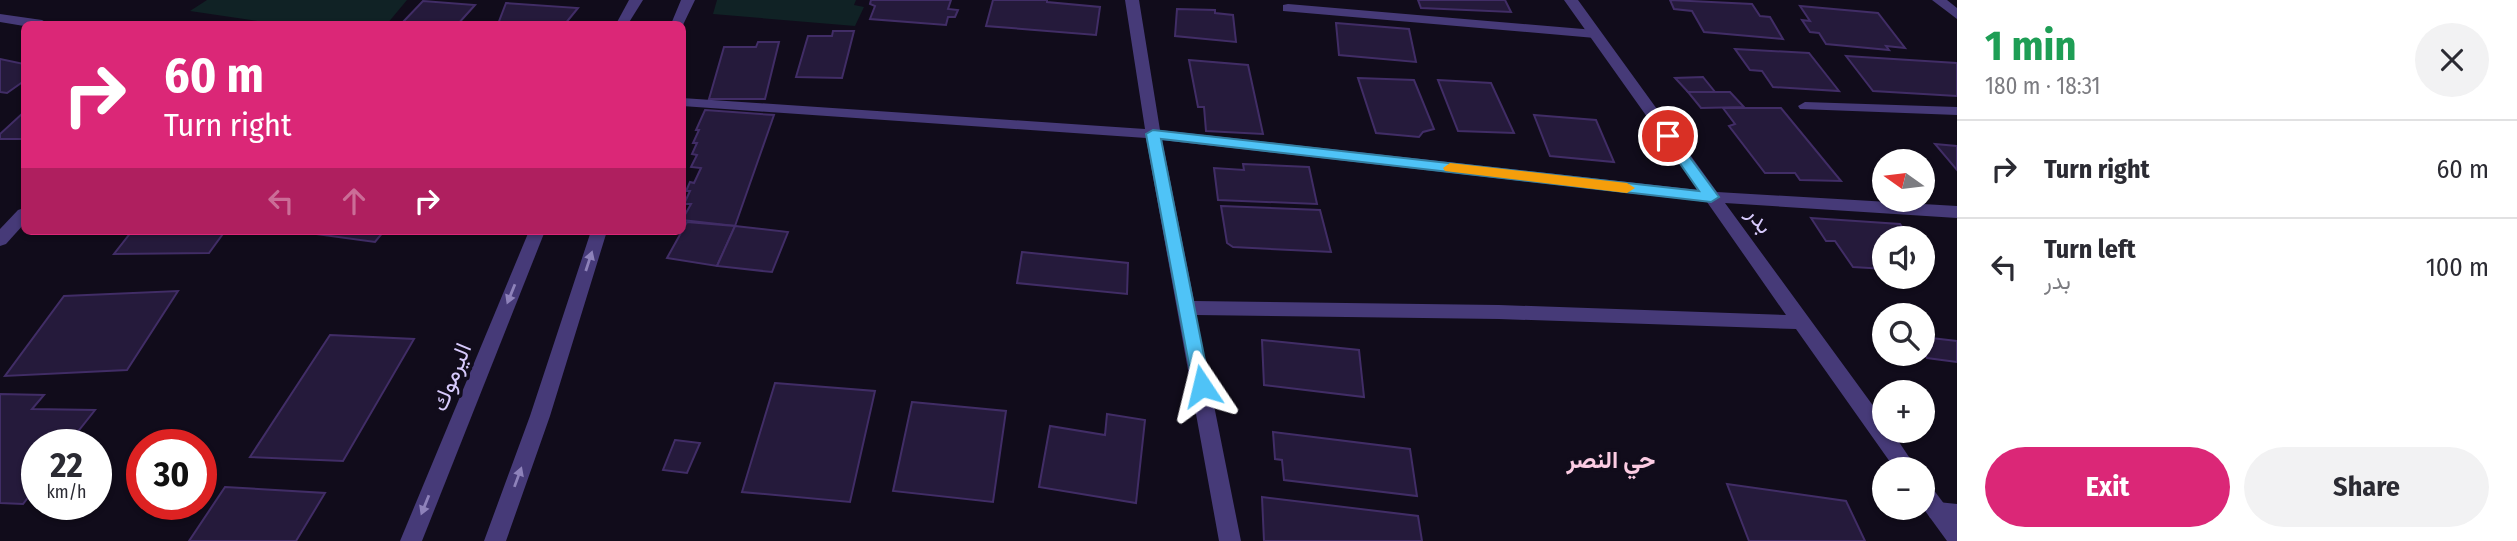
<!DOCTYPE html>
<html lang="en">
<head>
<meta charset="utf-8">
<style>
  body { margin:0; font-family:"Fira Sans Condensed",Vazirmatn,sans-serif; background:#f2f2f3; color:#2b2b33; height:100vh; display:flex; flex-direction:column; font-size:26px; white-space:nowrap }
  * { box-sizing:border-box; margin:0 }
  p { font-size:23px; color:#7c7c81 }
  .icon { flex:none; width:38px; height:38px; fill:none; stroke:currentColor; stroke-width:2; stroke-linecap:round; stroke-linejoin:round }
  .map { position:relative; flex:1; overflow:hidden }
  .side { display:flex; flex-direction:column; background:#fff; width:560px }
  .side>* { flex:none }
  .banner { position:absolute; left:21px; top:21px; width:665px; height:214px; border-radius:10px; box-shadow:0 2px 5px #0004; background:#db2777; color:#fff; overflow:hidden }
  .needle { width:46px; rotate:284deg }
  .tools { position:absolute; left:1872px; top:149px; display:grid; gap:14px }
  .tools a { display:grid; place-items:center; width:63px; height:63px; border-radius:50%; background:#fff; box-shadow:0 2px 5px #0004; font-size:35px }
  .speed { position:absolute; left:21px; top:429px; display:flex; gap:14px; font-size:35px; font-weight:700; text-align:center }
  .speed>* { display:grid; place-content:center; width:91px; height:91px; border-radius:50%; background:#fff; box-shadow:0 2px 5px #0004; line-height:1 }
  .speed small { font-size:18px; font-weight:400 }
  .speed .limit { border:10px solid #d22; background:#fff; color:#111 }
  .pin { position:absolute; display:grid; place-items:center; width:60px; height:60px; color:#fff; margin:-30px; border:4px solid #fff; border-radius:50%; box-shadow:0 2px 7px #0007 }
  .me { position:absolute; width:77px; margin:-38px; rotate:350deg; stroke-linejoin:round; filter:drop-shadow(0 0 5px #0008) }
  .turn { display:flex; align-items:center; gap:24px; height:147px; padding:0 28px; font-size:32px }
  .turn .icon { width:91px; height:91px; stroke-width:2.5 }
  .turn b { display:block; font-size:49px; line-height:60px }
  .lanes { display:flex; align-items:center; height:66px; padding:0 28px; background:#0003; justify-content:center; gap:35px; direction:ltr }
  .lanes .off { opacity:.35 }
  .round { display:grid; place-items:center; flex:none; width:74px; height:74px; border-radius:37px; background:#f2f2f3 }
  .summary { display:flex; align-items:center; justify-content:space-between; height:119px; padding:0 28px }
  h1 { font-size:42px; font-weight:700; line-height:52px; color:#1e9e55 }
  .primary-button { display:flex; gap:14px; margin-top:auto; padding:14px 28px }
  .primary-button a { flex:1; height:80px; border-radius:42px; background:#db2777; color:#fff; font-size:28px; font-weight:700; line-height:80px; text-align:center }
  .primary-button a+a { background:#f2f2f3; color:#2b2b33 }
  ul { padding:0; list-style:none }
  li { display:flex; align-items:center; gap:21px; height:98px; padding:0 28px; border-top:2px solid #e1e1e2 }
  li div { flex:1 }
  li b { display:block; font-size:26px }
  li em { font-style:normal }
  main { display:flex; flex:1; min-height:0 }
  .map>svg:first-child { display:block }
  .green { fill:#102225 }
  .building { fill:#251a3b; stroke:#412d66; stroke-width:2 }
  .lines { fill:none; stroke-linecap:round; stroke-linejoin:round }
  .service { fill:#463a78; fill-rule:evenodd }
  .minor { fill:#463a78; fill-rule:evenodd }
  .tertiary { fill:#463a78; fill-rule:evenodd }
  .oneway { fill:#8e82ba }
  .route { fill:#4fc3f7; stroke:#337fa1; stroke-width:2 }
  .slow { fill:#f59e0b }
  .labels { text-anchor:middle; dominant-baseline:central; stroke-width:7; stroke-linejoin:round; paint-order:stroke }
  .street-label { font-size:23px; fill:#d7cafc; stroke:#110c1b }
  .neighbourhood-label { font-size:24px; font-weight:bold; fill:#fccce3; stroke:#110c1b }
</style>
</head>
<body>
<main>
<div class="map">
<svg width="1957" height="541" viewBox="0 0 1957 541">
  <rect width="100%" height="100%" fill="#110c1b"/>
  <g class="green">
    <path d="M207,0H407L387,24H278L190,11Z"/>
    <path d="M717,0H856L854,5L864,7L855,26L713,14Z"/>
  </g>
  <g class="building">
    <path d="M871,0H951L948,9L958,10L955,17H948L946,25L870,19L875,6L870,4Z"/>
    <path d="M993,0H1047V2L1100,7L1096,35L986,26Z"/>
    <path d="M1418,0H1505L1511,12L1421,8Z"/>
    <path d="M1670,0L1752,4L1760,16L1770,17L1783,39L1704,32L1692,11L1674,9Z"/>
    <path d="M423,1L475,5L458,24H401Z"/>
    <path d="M506,3L578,8L565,24H498Z"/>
    <path d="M1800,6L1878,13L1905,48L1886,46L1889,50L1826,44L1819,33L1810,32L1802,20L1810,21Z"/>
    <path d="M1177,9L1215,10V13L1233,15L1236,42L1175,36Z"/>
    <path d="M1336,23L1409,29L1416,62L1339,55Z"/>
    <path d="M833,31H854L842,78L796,77L808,36H832Z"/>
    <path d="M758,42H779L765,99H709L724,47H756Z"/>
    <path d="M1735,49L1809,53L1839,91L1773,87L1762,71L1750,70Z"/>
    <path d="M1846,56L1957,63V96L1873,91Z"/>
    <path d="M0,59L24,64V81L7,93L0,92Z"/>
    <path d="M1189,60L1248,65L1263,134L1206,131L1204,107H1198Z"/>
    <path d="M1703,77L1715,92H1688L1675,78Z"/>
    <path d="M1358,78L1414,80L1434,129L1423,132L1419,137L1376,133Z"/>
    <path d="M1438,80L1491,83L1514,133L1458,131Z"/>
    <path d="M1688,92H1730L1744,107L1701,108Z"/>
    <path d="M1723,108H1781L1841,181L1800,180L1795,173H1765L1729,126L1735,124Z"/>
    <path d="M705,110L774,115L735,226L682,220L691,204H684L690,191H686L690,182L694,183L701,168L691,167L697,155L692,154L697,143H693L699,130H696Z"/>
    <path d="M24,112V139H0V134Z"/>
    <path d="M1534,115L1596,120L1614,162L1550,156Z"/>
    <path d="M1935,144L1957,146V170Z"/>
    <path d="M1243,164L1309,167L1317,204L1218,200L1214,168L1244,170Z"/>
    <path d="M1221,206L1320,210L1331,252L1233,247L1227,243Z"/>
    <path d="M1811,218L1900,224L1910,238H1885V269L1853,267L1835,241H1826Z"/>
    <path d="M687,222L735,226L717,266L667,258Z"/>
    <path d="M735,226L788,232L772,272L717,266Z"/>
    <path d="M132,231H225L209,253L114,254Z"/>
    <path d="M294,231H384L375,242Z"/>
    <path d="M1022,252L1128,263L1127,294L1017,283Z"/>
    <path d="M178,291L127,370L5,376L64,296Z"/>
    <path d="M330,335L414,339L343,461L250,457Z"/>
    <path d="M1923,337L1957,341V362L1927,358L1923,351Z"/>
    <path d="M1262,340L1359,350L1364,397L1264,385Z"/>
    <path d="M775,383L875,391L850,502L742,492Z"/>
    <path d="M0,394L44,395L32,409L95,410L68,444H37V486L23,504L0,503Z"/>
    <path d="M912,402L1006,411L993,502L893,491Z"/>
    <path d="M1107,414L1145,420L1136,503L1039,487L1050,426L1105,435Z"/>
    <path d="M1273,432L1410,449L1417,496L1284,480L1282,460L1275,459Z"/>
    <path d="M675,440L700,443L687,473L663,470Z"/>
    <path d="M1727,484L1846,501L1865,541H1749Z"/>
    <path d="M225,487L325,493L296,541H189Z"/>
    <path d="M1262,497L1418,516L1422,541H1264Z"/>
  </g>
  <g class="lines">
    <g class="service">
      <path d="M1288,4L1595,30L1602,34L1595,38L1283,11V5Z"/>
      <path d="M1805,102L1957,107V115L1800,109L1798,106Z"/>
      <path d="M1938,502L1957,504V522L1930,518L1927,511L1930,504Z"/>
    </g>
    <g class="minor">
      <path d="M1125,0H1139L1160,130L1699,190L1564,0H1578L1717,192L1957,206V218L1725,203L1885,422V430H1891L1917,469H1895L1796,329L1499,319L1196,315L1241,541H1219L1146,138L682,106V98L1145,129ZM1162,140L1707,202L1786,315L1499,305L1194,301Z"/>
      <path d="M1932,0H1947L1957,8V19Z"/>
      <path d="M24,208V224L6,244L0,246V229L18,210Z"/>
      <path d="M1923,482L1930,485L1957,521V541H1947L1923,508Z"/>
    </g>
    <g class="tertiary">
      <path d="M629,0H643L628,24H616Z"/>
      <path d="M681,0H695L682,27V24H671Z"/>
      <path d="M0,14L42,20L49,24L24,26L0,22Z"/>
      <path d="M529,231H545L422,541H400Z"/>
      <path d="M591,231H607L550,416L506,541H484L530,416Z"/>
    </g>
  </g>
  <defs><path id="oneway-solid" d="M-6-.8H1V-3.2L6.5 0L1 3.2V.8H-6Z" transform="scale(1.75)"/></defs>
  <g class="oneway">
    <use href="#oneway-solid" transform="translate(589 261) rotate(-72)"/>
    <use href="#oneway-solid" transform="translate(511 294) rotate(112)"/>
    <use href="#oneway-solid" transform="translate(518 477) rotate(-70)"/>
    <use href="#oneway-solid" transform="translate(425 505) rotate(112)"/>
  </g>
  <path class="route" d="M1153,130L1699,191L1661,136L1668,132L1672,133L1719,197L1711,202L1161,139L1210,386L1208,391H1195L1193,386L1146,134Z"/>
  <path class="slow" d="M1450,163L1627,183L1635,188L1627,193L1445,171L1443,168Z"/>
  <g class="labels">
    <g class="street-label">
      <text transform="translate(1760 220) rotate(54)">بدر</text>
      <text transform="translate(451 377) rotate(-68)">اليرموك</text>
    </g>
    <g class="neighbourhood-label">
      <text x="1611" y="460">حي النصر</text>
    </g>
  </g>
</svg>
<div class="tools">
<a><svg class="needle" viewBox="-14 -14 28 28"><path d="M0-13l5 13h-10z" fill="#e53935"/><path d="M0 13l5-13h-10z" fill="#7c7c81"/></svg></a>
<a><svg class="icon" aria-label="sound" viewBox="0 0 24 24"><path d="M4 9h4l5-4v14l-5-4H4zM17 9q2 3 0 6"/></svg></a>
<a><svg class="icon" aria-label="search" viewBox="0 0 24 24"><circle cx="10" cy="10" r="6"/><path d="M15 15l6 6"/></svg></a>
<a>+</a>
<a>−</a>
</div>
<div class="speed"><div>22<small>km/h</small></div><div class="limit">30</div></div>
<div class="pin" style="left:1668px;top:136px;background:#d93025"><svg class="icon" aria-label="arrive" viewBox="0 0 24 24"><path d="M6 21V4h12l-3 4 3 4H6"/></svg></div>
<svg class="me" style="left:1202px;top:386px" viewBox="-20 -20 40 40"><path d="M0-17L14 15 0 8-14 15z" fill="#4fc3f7" stroke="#fff" stroke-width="4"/></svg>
<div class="banner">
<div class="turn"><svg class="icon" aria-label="right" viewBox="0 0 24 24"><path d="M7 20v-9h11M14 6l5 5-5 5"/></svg><div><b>60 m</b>Turn right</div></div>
<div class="lanes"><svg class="icon off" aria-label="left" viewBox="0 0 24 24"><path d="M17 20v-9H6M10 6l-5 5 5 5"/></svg><svg class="icon off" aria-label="ahead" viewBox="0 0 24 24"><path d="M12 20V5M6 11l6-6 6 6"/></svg><svg class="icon" aria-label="right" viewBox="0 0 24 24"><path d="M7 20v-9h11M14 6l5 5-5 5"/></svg></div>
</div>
</div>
<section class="side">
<div class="summary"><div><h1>1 min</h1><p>180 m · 18:31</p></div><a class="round"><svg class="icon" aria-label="close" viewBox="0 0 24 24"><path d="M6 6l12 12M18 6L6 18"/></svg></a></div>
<ul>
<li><svg class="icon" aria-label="right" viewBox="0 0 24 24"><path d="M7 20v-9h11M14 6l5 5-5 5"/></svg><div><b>Turn right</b></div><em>60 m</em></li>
<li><svg class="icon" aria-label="left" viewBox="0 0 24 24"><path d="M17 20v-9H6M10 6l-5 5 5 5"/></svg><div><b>Turn left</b><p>بدر</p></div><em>100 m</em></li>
</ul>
<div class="primary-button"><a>Exit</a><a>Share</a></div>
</section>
</main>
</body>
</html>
